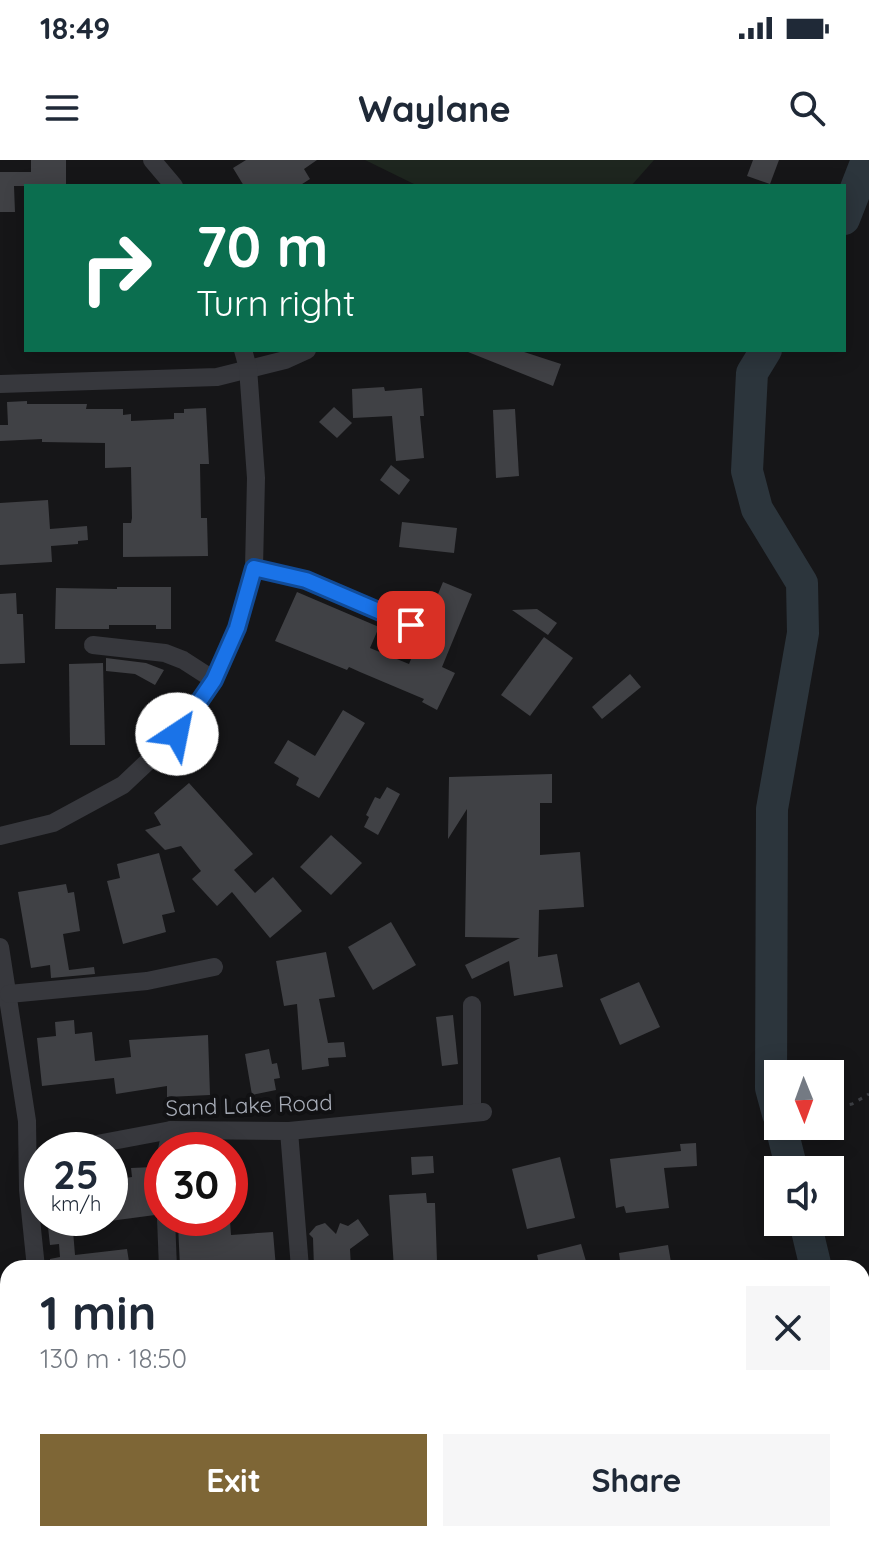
<!DOCTYPE html>
<html lang="en">
<head>
<meta charset="utf-8">
<style>
  body { margin:0; font-family:Quicksand,sans-serif; background:#f6f6f7; color:#1f2937; height:100vh; display:flex; flex-direction:column; font-size:30px; white-space:nowrap }
  * { box-sizing:border-box; margin:0 }
  p { font-size:26px; color:#747a83 }
  .icon { flex:none; width:44px; height:44px; fill:none; stroke:currentColor; stroke-width:2; stroke-linecap:round; stroke-linejoin:round }
  .map { position:relative; flex:1; overflow:hidden }
  .side { position:absolute; left:0px; top:1100px; width:870px; height:282px; display:flex; flex-direction:column; background:#fff; border-radius:24px 24px 0 0; box-shadow:0 4px 20px #0003 }
  .side>* { flex:none }
  .guide { position:absolute; left:24px; top:24px; width:822px; height:168px; border-radius:0px; box-shadow:0 4px 20px #0003; background:#0b6e4f; color:#fff; overflow:hidden }
  .needle { width:52px; rotate:179deg }
  .buttons { position:absolute; left:764px; top:900px; display:grid; gap:16px }
  .buttons a { display:grid; place-items:center; width:80px; height:80px; border-radius:0px; background:#fff; box-shadow:0 4px 20px #0003; font-size:40px }
  .speed { position:absolute; left:24px; top:972px; display:flex; gap:16px; font-size:40px; font-weight:700; text-align:center }
  .speed>* { display:grid; place-content:center; width:104px; height:104px; border-radius:50%; background:#fff; box-shadow:0 4px 20px #0003; line-height:1 }
  .speed small { font-size:20px; font-weight:400 }
  .speed .limit { border:12px solid #d22; background:#fff; color:#111 }
  .pin { position:absolute; display:grid; place-items:center; width:68px; height:68px; color:#fff; margin:-34px; border-radius:16px; box-shadow:0 4px 12px #0006 }
  .me { position:absolute; width:88px; margin:-44px; rotate:34deg; stroke-linejoin:round; filter:drop-shadow(0 0 6px #0008) }
  .turn { display:flex; align-items:center; gap:28px; height:168px; padding:0 40px; font-size:36px }
  .turn .icon { width:104px; height:104px; stroke-width:2.5 }
  .turn b { display:block; font-size:56px; line-height:68px }
  .round { display:grid; place-items:center; flex:none; width:84px; height:84px; border-radius:0px; background:#f6f6f7 }
  .headline { display:flex; align-items:center; justify-content:space-between; height:136px; padding:0 40px }
  h1 { font-size:48px; font-weight:700; line-height:60px }
  .cta { display:flex; gap:16px; margin-top:auto; padding:16px 40px }
  .cta a { flex:1; height:92px; border-radius:0px; background:#7e6636; color:#fff; font-size:32px; font-weight:700; line-height:92px; text-align:center }
  .cta a+a { background:#f6f6f7; color:#1f2937 }
  .status { display:flex; justify-content:space-between; align-items:center; height:56px; padding:0 40px; background:#fff; direction:ltr }
  .status svg { height:22px; fill:currentColor }
  header { display:flex; justify-content:space-between; align-items:center; height:104px; padding:0 40px; background:#fff; font-size:36px; font-weight:700 }
  .map>svg:first-child { display:block }
  .green { fill:#1e261f }
  .lines { fill:none; stroke-linecap:round; stroke-linejoin:round }
  .river { stroke:#2c353c; stroke-width:32 }
  .building { fill:#404145 }
  .path { stroke:#3d3f44; stroke-width:3; stroke-dasharray:4 6; stroke-linecap:butt }
  .minor { stroke:#37383d; stroke-width:18 }
  .route-casing { stroke:#114b97; stroke-width:20 }
  .route { stroke:#1a73e8; stroke-width:14 }
  .labels { text-anchor:middle; dominant-baseline:central; stroke-width:8; stroke-linejoin:round; paint-order:stroke }
  .street-label { font-size:22px; fill:#a8adb8; stroke:#111113 }
</style>
</head>
<body>
<div class="status"><b>18:49</b><svg viewBox="0 0 49 12"><path d="M0 12V9h3v3zM5 12V6h3v6zM10 12V3h3v9zM15 12V0h3v12zM26 1h20v11H26zM47 4h2v5h-2z"/></svg></div>
<header><svg class="icon" aria-label="menu" viewBox="0 0 24 24"><path d="M4 6h16M4 12h16M4 18h16"/></svg>Waylane<svg class="icon" aria-label="search" viewBox="0 0 24 24"><circle cx="10" cy="10" r="6"/><path d="M15 15l6 6"/></svg></header>
<div class="map">
<svg width="869" height="1381" viewBox="0 0 869 1381">
  <rect width="100%" height="100%" fill="#161618"/>
  <path class="green" d="M365,0H654L631,26H418Z"/>
  <g class="lines">
    <g class="river">
      <path d="M844,59L867,0"/>
      <path d="M766,190L752,213L747,311L757,349L802,423L803,473L772,649L771,928L778,954"/>
      <path d="M781,966L792,1010"/>
      <path d="M805,1062L816,1108"/>
      <path d="M852,1374L853,1381"/>
    </g>
  </g>
  <g class="building">
    <path d="M31,0H66V26H14L15,52H0V12H31Z"/>
    <path d="M246,0H317L304,9L310,19L299,26H244L233,8Z"/>
    <path d="M753,0H779L770,24L747,16Z"/>
    <path d="M463,190H518L561,204L553,226Z"/>
    <path d="M384,227L385,231L422,228L424,256H420L424,298L396,301L392,256L353,258L352,229Z"/>
    <path d="M27,241V244H87L86,249H123V255L131,254V261L174,259V253H184V249L206,248L209,304H200L201,358H207L208,396L123,397V363H131L132,358L131,307L105,308V283L42,282V279L0,281V265H8L7,242Z"/>
    <path d="M334,247L352,263L337,278L319,262Z"/>
    <path d="M515,249L519,316L496,318L493,250Z"/>
    <path d="M391,305L410,320L399,335L380,320Z"/>
    <path d="M48,340L50,369L87,366L88,380L78,381V384L51,386L52,402L0,405V343Z"/>
    <path d="M402,362L457,368L454,393L399,387Z"/>
    <path d="M443,422L472,434L442,507L455,513L437,550L422,542L424,539L360,512L349,507L347,510L275,481L297,432L379,467L370,488L409,504Z"/>
    <path d="M117,427H171V469H156V465H109V469H55L56,428L117,429Z"/>
    <path d="M16,433L17,454H23L25,503L0,504V434Z"/>
    <path d="M537,449L557,463L548,475L512,450Z"/>
    <path d="M544,477L573,498L530,556L501,535Z"/>
    <path d="M106,498L146,503L164,510L155,525L135,514L106,511Z"/>
    <path d="M103,503L105,585H70L69,504Z"/>
    <path d="M630,514L641,527L602,559L592,547Z"/>
    <path d="M343,550L365,563L319,638L296,625L299,618L274,603L288,580L315,596Z"/>
    <path d="M552,614V643H540V695L580,692L584,747L539,750L538,797L557,794L563,827L514,836L509,801L472,819L465,805L520,778L465,777L467,649L448,679L449,617Z"/>
    <path d="M189,623L253,694L234,710L255,733L273,717L302,751L270,778L232,732L217,746L192,719L201,711L181,686L165,690L145,670L161,665L154,653Z"/>
    <path d="M387,627L400,634L378,675L364,667L369,657L366,655L375,637L380,639Z"/>
    <path d="M331,675L362,703L331,735L300,707Z"/>
    <path d="M159,693L175,752L162,755L166,772L123,784L107,721L120,718L117,704Z"/>
    <path d="M66,724L68,733L74,732L80,771L63,774L69,810L94,807L95,814L51,818L50,805L31,808L18,732Z"/>
    <path d="M391,762L416,805L373,830L348,787Z"/>
    <path d="M326,792L335,837L319,839L328,883L344,882L346,897L328,898L329,906L302,910L297,844L284,846L276,801Z"/>
    <path d="M639,822L660,867L620,885L600,839Z"/>
    <path d="M453,855L458,904L442,906L436,857Z"/>
    <path d="M74,860L75,874L92,872L95,901L131,897L129,880L208,875L210,935L167,937V926L116,934L114,918L42,926L37,878L56,876L55,862Z"/>
    <path d="M269,889L272,904L277,903L280,918L274,919L276,930L252,935L245,894Z"/>
    <path d="M696,983L697,1006L664,1008L669,1048L626,1053L624,1046L616,1048L610,999L681,991L680,984Z"/>
    <path d="M433,996L434,1013L412,1015L411,997Z"/>
    <path d="M560,997L575,1058L527,1069L512,1009Z"/>
    <path d="M154,1007L157,1051L155,1055L110,1061V1020L132,1017L131,1008Z"/>
    <path d="M426,1033L427,1043H435L437,1102H431V1108H394L389,1035Z"/>
    <path d="M47,1058H72L75,1095L127,1089L130,1108H50V1099L60,1097L59,1084L50,1085Z"/>
    <path d="M358,1059L369,1075L350,1089L351,1108H314L313,1078L309,1074L316,1066L325,1063L336,1074L340,1063L348,1066Z"/>
    <path d="M230,1061L231,1075L273,1072L276,1108H180L178,1064Z"/>
    <path d="M581,1084L588,1108H540L537,1095Z"/>
    <path d="M668,1085L672,1108H621L619,1093Z"/>
  </g>
  <g class="lines">
    <path class="path" d="M830,948L852,944L869,934"/>
    <g class="minor">
      <path d="M152,0L174,26"/>
      <path d="M0,224L217,217L285,200L307,190"/>
      <path d="M254,408L306,420L411,465"/>
      <path d="M93,485L165,493L183,500L214,520"/>
      <path d="M0,676L53,663L123,625L177,574L214,520L237,468L254,408L256,318L248,208L243,190"/>
      <path d="M0,787L27,961L28,1030L36,1108"/>
      <path d="M9,834L147,821L214,807"/>
      <path d="M472,953V845"/>
      <path d="M289,971L300,1108"/>
      <path d="M65,990L171,970L289,971L483,952"/>
      <path d="M167,990L171,970"/>
      <path d="M166,1058L168,1108"/>
      <path d="M0,1370H8"/>
      <path d="M48,1374V1381"/>
      <path d="M297,1381L403,1374"/>
      <path d="M504,1381L505,1374"/>
    </g>
  </g>
  <g class="lines">
    <defs>
      <path id="route" d="M177,574L214,520L237,468L254,408L306,420L411,465"/>
    </defs>
    <use href="#route" class="route-casing"/>
    <use href="#route" class="route"/>
  </g>
  <g class="labels">
    <g class="street-label">
      <text transform="translate(249 945) rotate(-2)">Sand Lake Road</text>
    </g>
  </g>
</svg>
<div class="buttons">
<a><svg class="needle" viewBox="-14 -14 28 28"><path d="M0-13l5 13h-10z" fill="#e53935"/><path d="M0 13l5-13h-10z" fill="#747a83"/></svg></a>
<a><svg class="icon" aria-label="sound" viewBox="0 0 24 24"><path d="M4 9h4l5-4v14l-5-4H4zM17 9q2 3 0 6"/></svg></a>
</div>
<div class="speed"><div>25<small>km/h</small></div><div class="limit">30</div></div>
<div class="pin" style="left:411px;top:465px;background:#d93025"><svg class="icon" aria-label="arrive" viewBox="0 0 24 24"><path d="M6 21V4h12l-3 4 3 4H6"/></svg></div>
<svg class="me" style="left:177px;top:574px" viewBox="-20 -20 40 40"><circle r="19" fill="#fff"/><path d="M0-13L10 11 0 6-10 11z" fill="#1a73e8"/></svg>
<div class="guide">
<div class="turn"><svg class="icon" aria-label="right" viewBox="0 0 24 24"><path d="M7 20v-9h11M14 6l5 5-5 5"/></svg><div><b>70 m</b>Turn right</div></div>
</div>
<section class="side">
<div class="headline"><div><h1>1 min</h1><p>130 m · 18:50</p></div><a class="round"><svg class="icon" aria-label="close" viewBox="0 0 24 24"><path d="M6 6l12 12M18 6L6 18"/></svg></a></div>
<div class="cta"><a>Exit</a><a>Share</a></div>
</section>
</div>
</body>
</html>
